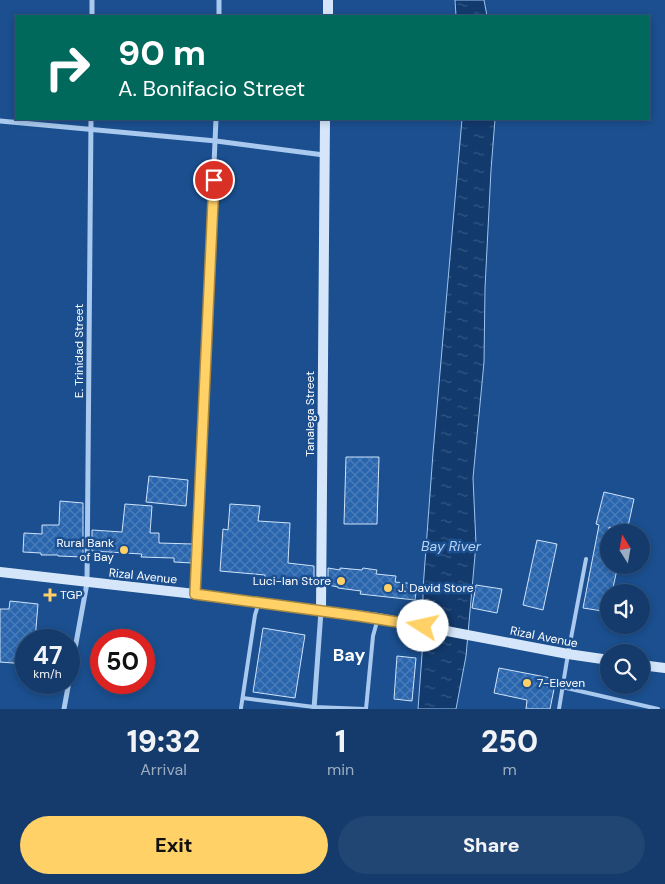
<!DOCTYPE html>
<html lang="en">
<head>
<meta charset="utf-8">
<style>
  body { margin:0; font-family:"DM Sans",sans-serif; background:#214673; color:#f1f3f6; height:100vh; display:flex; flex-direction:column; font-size:19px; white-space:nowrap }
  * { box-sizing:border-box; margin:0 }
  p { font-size:16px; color:#9dadc1 }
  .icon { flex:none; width:28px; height:28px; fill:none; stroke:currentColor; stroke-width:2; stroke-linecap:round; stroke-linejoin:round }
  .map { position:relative; height:709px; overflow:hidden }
  .drawer { display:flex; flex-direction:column; background:#143b6b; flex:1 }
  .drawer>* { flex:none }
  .hud { position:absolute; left:15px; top:15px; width:635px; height:105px; border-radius:0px; box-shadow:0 2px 8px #0003,0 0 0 1px #33557e; background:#00695c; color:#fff; overflow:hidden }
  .needle { width:32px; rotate:349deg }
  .fabs { position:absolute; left:600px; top:524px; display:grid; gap:10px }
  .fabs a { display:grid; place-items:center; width:50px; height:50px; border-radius:50%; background:#143b6b; box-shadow:0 2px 8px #0003,0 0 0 1px #33557e; font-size:25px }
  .speed { position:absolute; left:15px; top:629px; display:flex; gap:10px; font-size:25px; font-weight:700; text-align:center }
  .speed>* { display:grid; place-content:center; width:65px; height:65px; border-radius:50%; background:#143b6b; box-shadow:0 2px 8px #0003,0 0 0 1px #33557e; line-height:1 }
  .speed small { font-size:12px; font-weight:400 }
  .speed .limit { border:8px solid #d22; background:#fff; color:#111 }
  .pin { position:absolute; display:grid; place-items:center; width:42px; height:42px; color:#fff; margin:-21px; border:2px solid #fff; border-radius:50%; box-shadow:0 1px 5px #0007 }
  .me { position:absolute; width:55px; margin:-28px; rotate:280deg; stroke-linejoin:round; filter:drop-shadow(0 0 4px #0008) }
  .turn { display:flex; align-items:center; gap:18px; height:105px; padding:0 20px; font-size:22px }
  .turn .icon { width:65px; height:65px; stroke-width:2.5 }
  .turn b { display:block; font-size:35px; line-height:42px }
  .eta { display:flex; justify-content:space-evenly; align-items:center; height:85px; text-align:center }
  .eta b { font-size:30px; font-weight:800; line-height:35px }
  .action { display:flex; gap:10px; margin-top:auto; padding:10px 20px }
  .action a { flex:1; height:58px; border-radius:30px; background:#ffd166; color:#111; font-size:20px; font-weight:800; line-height:58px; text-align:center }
  .action a+a { background:#214673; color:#f1f3f6 }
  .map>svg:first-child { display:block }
  .water { fill:url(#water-ripples); stroke:#9cc4f0 }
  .building { fill:url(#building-cross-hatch); stroke:#cfe3fa }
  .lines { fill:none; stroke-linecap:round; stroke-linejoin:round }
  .lane { stroke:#a9c9ee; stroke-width:4 }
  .street { stroke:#a9c9ee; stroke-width:5 }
  .secondary { stroke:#d6e6fa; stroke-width:10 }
  .route-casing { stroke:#a68842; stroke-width:12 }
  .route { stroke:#ffd166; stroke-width:9 }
  .poi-dot { fill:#ffd166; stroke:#1b4f8f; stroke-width:2 }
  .labels { text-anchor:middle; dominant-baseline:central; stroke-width:5; stroke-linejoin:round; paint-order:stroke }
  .street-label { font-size:12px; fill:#fff; stroke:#1b4f8f }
  .poi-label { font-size:12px; fill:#fff; stroke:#1b4f8f; text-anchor:start }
  .water-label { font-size:14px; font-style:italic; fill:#b5d3f5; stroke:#1b4f8f }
  .district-label { font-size:18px; font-weight:bold; fill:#fff; stroke:#1b4f8f }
</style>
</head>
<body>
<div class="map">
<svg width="665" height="709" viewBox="0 0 665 709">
  <defs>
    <pattern id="water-ripples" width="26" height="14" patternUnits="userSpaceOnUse" patternTransform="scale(1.25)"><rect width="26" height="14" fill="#123a6d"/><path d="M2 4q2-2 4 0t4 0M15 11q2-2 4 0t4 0" fill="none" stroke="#365883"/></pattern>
    <pattern id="building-cross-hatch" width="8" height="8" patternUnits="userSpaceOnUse" patternTransform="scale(1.25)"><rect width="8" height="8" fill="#2a66ad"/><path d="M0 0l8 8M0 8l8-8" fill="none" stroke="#4a7db9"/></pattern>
  </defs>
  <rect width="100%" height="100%" fill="#1b4f8f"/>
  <g class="water">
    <path d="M455,0H484L487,16H456Z"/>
    <path d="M462,119H495L491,170L485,288L484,362L473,478L476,544L466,656L456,709H418L423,641V589L433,453Z"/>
  </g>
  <g class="building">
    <path d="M346,457H379L377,524H344Z"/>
    <path d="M149,476L188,480L186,506L146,502Z"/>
    <path d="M604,492L634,499L627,531L609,527V565H618L612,592H609V612L583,608L599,525L596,524Z"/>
    <path d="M60,501L83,503V557L58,556V555H41V553L23,552L24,533L42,534V525H59Z"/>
    <path d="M125,504L152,506L150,533H159V543L193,544L192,563L174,562V558L141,557L142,554L92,551V530L122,532Z"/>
    <path d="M230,504L260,506L258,521L290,523L288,563L314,566V584L265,579V575L220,571L223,529L228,530Z"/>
    <path d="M537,540L557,544L543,610L523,605Z"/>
    <path d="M328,568L340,570V568L362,570L363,568L377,570L376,574L396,576L395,582L417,584L415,600L360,594L361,591L338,588V587L328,585Z"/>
    <path d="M476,585L502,589L497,613L472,608Z"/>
    <path d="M10,601L38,604L35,640H26V664L0,662V609H9Z"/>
    <path d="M263,628L305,635L295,698L253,692Z"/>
    <path d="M397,656L416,658L412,701L394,699Z"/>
    <path d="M499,668L556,679L550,709H526L527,700L494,693Z"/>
  </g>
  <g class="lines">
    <g class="lane">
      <path d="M562,687L658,709"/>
      <path d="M243,698L314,707L365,709"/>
      <path d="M241,708L255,615L259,602"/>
      <path d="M366,709L373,636L378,618"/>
      <path d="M559,709L568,654L586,559"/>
    </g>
    <g class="street">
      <path d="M92,16V0"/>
      <path d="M219,16V0"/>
      <path d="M0,121L216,141L324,155"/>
      <path d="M195,594L216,119"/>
      <path d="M64,709L87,583L91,119"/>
      <path d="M314,709L321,611"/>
    </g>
    <g class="secondary">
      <path d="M328,16V0"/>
      <path d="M0,572L195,594L378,618L568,654L609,660"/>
      <path d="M321,610L325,119"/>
      <path d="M641,665L665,668"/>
    </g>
  </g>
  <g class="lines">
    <defs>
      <path id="route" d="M214,180L195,594L359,616L423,626"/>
    </defs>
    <use href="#route" class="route-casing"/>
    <use href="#route" class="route"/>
  </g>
  <g class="poi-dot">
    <circle cx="124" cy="550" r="5"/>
    <circle cx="341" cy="581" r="5"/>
    <circle cx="388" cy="588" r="5"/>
    <path d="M47.5 587.5h5v5h5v5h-5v5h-5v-5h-5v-5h5z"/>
    <circle cx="527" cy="683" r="5"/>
  </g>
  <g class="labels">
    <g class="street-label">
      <text transform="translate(79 351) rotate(-90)">E. Trinidad Street</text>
      <text transform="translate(310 414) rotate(-90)">Tanalega Street</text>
      <text transform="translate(143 576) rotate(6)">Rizal Avenue</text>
      <text transform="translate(544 637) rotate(11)">Rizal Avenue</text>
    </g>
    <g class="poi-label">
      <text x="114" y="543" text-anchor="end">Rural Bank<tspan x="114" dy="14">of Bay</tspan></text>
      <text x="331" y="581" text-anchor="end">Luci-lan Store</text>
      <text x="398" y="588">J. David Store</text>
      <text x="60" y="595">TGP</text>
      <text x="537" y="683">7-Eleven</text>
    </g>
    <g class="water-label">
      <text x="451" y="546">Bay River</text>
    </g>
    <g class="district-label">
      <text x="349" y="655">Bay</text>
    </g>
  </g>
</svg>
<div class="fabs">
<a><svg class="needle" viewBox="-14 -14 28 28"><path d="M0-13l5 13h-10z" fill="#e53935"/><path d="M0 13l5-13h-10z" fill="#9dadc1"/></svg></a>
<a><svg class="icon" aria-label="sound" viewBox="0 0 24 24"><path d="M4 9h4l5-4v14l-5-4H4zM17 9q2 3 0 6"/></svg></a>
<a><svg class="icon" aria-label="search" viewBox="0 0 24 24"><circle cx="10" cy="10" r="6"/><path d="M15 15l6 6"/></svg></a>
</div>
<div class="speed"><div>47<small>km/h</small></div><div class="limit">50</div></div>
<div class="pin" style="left:214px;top:180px;background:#d93025"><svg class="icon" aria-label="arrive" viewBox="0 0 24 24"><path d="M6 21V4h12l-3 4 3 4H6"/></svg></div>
<svg class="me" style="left:423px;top:626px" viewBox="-20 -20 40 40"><circle r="19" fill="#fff"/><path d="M0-13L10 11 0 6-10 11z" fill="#ffd166"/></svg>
<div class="hud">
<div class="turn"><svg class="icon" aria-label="right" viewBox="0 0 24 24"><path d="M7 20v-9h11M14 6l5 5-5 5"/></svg><div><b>90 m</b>A. Bonifacio Street</div></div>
</div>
</div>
<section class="drawer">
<div class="eta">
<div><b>19:32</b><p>Arrival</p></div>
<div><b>1</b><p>min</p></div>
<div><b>250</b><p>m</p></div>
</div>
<div class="action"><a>Exit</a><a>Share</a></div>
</section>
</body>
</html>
